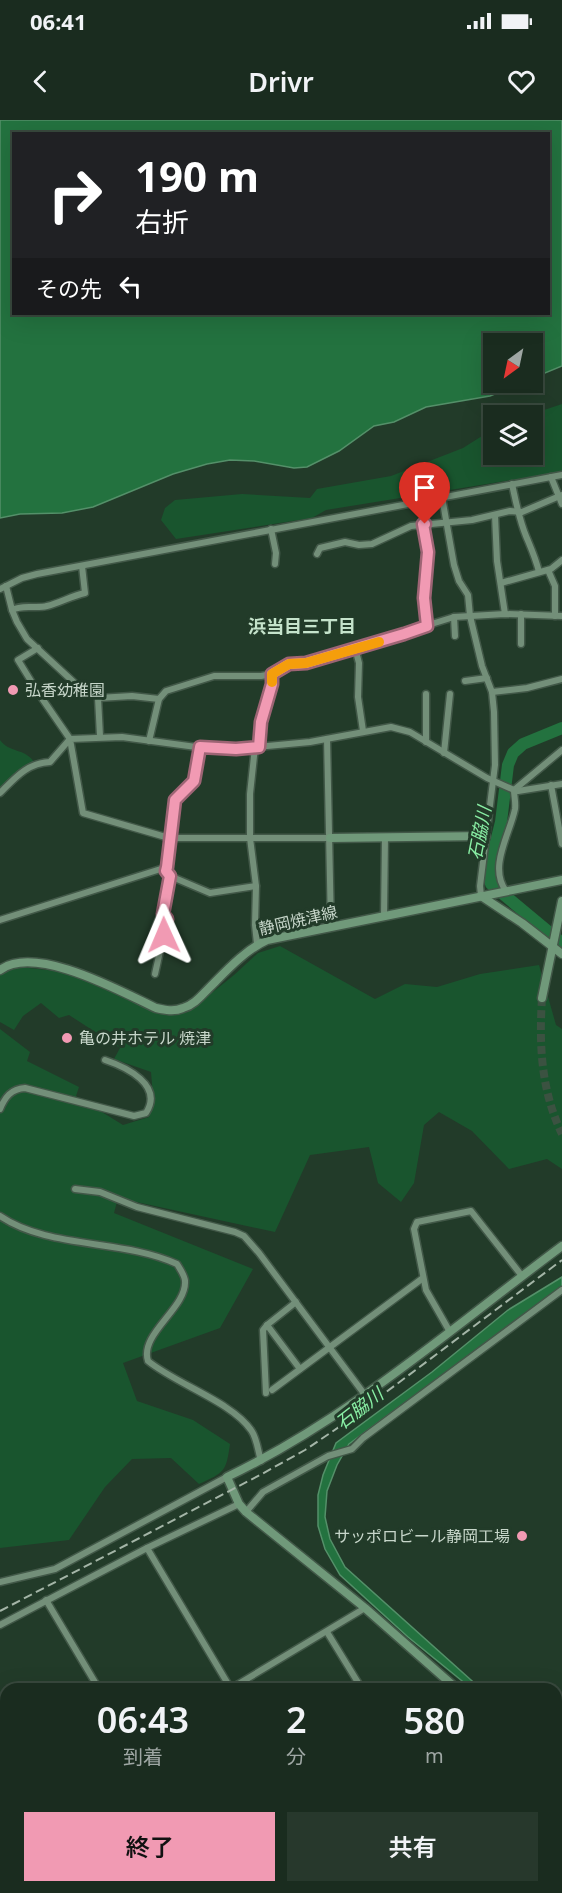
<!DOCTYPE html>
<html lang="ja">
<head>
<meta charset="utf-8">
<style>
  body { margin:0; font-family:"Noto Sans","Noto Sans JP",sans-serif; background:#27382c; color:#f1f3f6; height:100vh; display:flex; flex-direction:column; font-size:22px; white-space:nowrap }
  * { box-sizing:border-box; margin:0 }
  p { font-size:20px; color:#9fa7a4 }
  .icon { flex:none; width:33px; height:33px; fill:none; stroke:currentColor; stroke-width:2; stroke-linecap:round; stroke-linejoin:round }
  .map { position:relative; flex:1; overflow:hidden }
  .drawer { position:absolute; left:0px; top:1563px; width:562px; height:210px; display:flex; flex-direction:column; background:#1a2c1f; border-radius:18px 18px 0 0; box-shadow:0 6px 24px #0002,0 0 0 2px #38483d }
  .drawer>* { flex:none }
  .guide { position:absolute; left:12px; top:12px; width:538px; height:183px; border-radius:0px; box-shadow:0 6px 24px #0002,0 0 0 2px #38483d; background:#202124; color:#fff; overflow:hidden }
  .needle { width:39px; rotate:213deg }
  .fabs { position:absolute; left:483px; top:213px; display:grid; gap:12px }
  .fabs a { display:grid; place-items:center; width:60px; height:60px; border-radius:0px; background:#1a2c1f; box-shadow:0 6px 24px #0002,0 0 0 2px #38483d; font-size:30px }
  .pin { position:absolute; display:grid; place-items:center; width:51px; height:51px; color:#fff; margin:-62px -26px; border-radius:50% 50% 50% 0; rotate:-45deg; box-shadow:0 0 6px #0007 }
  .pin .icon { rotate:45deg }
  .me { position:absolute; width:66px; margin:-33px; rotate:359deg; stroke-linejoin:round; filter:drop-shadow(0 0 4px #0008) }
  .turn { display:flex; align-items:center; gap:21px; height:126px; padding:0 24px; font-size:27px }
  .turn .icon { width:78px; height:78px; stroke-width:2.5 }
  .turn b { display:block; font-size:42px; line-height:51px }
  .then { display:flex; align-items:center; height:57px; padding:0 24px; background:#0003; gap:12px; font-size:22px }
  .eta { display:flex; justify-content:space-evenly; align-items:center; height:102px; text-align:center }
  .eta b { font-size:36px; font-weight:600; line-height:42px }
  .action { display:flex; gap:12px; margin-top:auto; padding:12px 24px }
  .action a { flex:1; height:69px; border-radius:0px; background:#f19ab3; color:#111; font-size:24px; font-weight:600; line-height:69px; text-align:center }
  .action a+a { background:#27382c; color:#f1f3f6 }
  .status { display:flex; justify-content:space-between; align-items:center; height:42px; padding:0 30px; background:#1a2c1f; direction:ltr }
  .status svg { height:16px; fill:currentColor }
  header { display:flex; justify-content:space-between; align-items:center; height:78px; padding:0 24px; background:#1a2c1f; font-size:27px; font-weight:600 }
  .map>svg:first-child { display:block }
  .green { fill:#19552e }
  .water { fill:#23723f; stroke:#549069; stroke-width:1.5; fill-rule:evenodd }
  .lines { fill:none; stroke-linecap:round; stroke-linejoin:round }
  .river { stroke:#23723f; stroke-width:12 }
  .secondary-tunnel { stroke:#3b5241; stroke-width:8; stroke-dasharray:8 4; stroke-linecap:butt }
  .street-casing { stroke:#425848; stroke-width:9 }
  .secondary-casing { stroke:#425848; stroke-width:11 }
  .highway-casing { stroke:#425848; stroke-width:14 }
  .street { stroke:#738f79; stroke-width:6 }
  .secondary { stroke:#70997a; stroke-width:8 }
  .highway { stroke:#68b17b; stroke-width:10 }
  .rail { stroke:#a4b5a7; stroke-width:2; stroke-dasharray:9 4.5; stroke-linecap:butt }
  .route-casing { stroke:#9d6474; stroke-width:15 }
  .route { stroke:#f19ab3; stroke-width:10 }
  .slow { stroke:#f59e0b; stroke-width:10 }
  .poi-dot { fill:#f19ab3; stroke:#223b29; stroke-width:2 }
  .labels { text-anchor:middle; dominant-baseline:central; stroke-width:6; stroke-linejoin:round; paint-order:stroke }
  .poi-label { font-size:16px; fill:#c7d6ca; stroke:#223b29; text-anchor:start }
  .street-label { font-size:16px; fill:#c7d6ca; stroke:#223b29 }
  .neighbourhood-label { font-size:18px; font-weight:bold; fill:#c5e3cb; stroke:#223b29 }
  .water-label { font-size:18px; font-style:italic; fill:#89efa5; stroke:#223b29 }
</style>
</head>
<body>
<div class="status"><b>06:41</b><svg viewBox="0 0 49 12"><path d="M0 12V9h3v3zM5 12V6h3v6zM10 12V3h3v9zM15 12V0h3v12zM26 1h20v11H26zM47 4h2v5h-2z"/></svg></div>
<header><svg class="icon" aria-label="back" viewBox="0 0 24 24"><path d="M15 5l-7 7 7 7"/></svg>Drivr<svg class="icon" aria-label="heart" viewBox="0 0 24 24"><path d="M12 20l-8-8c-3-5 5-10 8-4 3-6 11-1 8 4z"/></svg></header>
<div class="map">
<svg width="562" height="1773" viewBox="0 0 562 1773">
  <rect width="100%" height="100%" fill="#223b29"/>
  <g class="green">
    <path d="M562,284V352L326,390L312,398L176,419L161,400L165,388L175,380L242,374L310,378L317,369L391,356L463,328L493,309L494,334H532V296L529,295Z"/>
    <path d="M0,620C9,633 25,628 34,642L10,658L0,671Z"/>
    <path d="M280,826L375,879L405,864L437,867L480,854L539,845L556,905L562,909V1049L547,1039L509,1049L472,1011L439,992L424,1005L414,1063L401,1082L378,1063L369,1027L310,1035L275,1112L118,1078L114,1093L253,1149L220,1208L123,1243L137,1281L193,1300L230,1324C226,1352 225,1352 199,1364L171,1338L132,1339L105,1367L69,1420L0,1428V909L30,932L27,941L79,967L76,976L123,1005L149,997L153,976L151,952L114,939L120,928L69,895L59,898L41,883L23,896L14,910L0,902V854L11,846L65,852L165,895L188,892L234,855L258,833Z"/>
  </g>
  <g class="water">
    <path d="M0,0H562V246L533,258L532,224H494V262L522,263L490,276L426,287L394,302L374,306L339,331L307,347L294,348L254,341L230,340L207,344L173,354L93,387L62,393L20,394L0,398ZM14,14H549V194H14Z"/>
    <path d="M562,1157V1167L349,1324L337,1345L327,1371L325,1397L330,1419L345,1447L481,1569H472L408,1517L340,1455L325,1429L318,1406V1375L323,1355L336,1323L432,1252L508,1190Z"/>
  </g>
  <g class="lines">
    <path class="river" d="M562,608L523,624L513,633L508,645L501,702L489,750L491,764L562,823"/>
    <path class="secondary-tunnel" d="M542,878C539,925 541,970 562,1014"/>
    <defs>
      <g id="street">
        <path d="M551,357L562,384"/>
        <path d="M512,364C516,382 519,399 526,416C531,428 536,439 539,452"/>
        <path d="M442,377L454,445L459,461L468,475L470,496L482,546L492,572L494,592L495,645L480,766L481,776"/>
        <path d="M495,395L497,441L505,494"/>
        <path d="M423,404L428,432L425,478L427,506"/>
        <path d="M271,409L276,433L275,444"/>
        <path d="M317,434L320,428L345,422L359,425L372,424L411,406L472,400L510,391L522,392L562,375"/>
        <path d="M82,446L85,473C71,476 60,483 47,486C36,489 22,484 12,490L17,502L27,519L79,567L93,572L98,578L100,616"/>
        <path d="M548,450L555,466V496"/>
        <path d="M501,463L551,449L562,440"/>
        <path d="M6,466L12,490"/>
        <path d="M0,469L22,458L37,454L562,355"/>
        <path d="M521,494V524"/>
        <path d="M454,497L455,516"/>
        <path d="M355,528L359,543L358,577L363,611"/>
        <path d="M465,561L487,558"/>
        <path d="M492,572L527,568L562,559"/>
        <path d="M426,574V622"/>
        <path d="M98,578L132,576L159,579"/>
        <path d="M327,619L331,807"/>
        <path d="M149,621L159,579L166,571L214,556H261L272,554L289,544L306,543L454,497L505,494L562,496"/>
        <path d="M200,627L194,661L175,680L166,751L170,756L210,773L256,766"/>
        <path d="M255,627L250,674V718L256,766L255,805L257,824"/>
        <path d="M259,627L261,602L272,564V554"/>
        <path d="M444,633L450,574"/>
        <path d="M551,665L562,724"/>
        <path d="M514,670L562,630"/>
        <path d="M0,673C15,658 27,643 50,642L70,619L39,574L18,540L38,528"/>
        <path d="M330,718H169L83,693L70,619L122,617L211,629H235L310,622L391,607L410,612L487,658L514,670L518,671L562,664"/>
        <path d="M506,771C488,747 510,714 515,689C516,683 514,676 514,670"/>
        <path d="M384,796L385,717"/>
        <path d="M0,800L167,747"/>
        <path d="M155,854L167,799L163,794L170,756"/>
        <path d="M0,989C5,977 11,969 25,968L134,996L146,993C164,965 126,947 105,940"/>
        <path d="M75,1069L100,1072L137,1087L235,1112L244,1116L259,1133L365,1275"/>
        <path d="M0,1096C48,1129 123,1119 177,1144C180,1149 185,1156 185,1161C187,1188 139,1214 148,1241C176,1264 232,1282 251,1310C257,1318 258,1331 261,1341"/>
        <path d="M267,1205L300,1249"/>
        <path d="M450,1212L426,1170L414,1109L417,1102L471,1091L522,1156"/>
        <path d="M272,1270L423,1158"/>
        <path d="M266,1273L263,1210L267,1205L296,1182"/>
        <path d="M246,1392L263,1372L328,1336L352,1329L363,1318L562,1170"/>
        <path d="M147,1428L231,1569"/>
        <path d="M0,1462L55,1449L227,1357"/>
        <path d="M46,1480L99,1569"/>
        <path d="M0,1505L147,1428L239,1384"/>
        <path d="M327,1512L362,1569"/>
        <path d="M230,1569L365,1488"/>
        <path d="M0,1623L6,1633"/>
        <path d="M0,1706L6,1702"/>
        <path d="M85,1767L89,1773"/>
        <path d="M218,1767L222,1773"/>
        <path d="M350,1767L354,1773"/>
        <path d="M373,1773L410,1767"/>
      </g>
      <g id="secondary">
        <path d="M330,718L486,716"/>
        <path d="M481,776L522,803L562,834"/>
        <path d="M0,850C35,824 120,871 156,888C165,890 174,892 183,888C194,885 201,876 209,868C226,851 245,830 267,820L562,760"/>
        <path d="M542,878L562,781"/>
        <path d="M457,1569L365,1488L246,1392L239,1384L227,1357C350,1298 453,1207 562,1126"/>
        <path d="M556,1606L562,1604"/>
        <path d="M556,1659L562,1669"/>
        <path d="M515,1767L522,1773"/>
      </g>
      <g id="highway">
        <path d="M556,1647L562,1645"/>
        <path d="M556,1657L562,1655"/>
        <path d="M154,1773L173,1767"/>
        <path d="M183,1773L202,1767"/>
      </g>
    </defs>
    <use href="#street" class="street-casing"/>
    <use href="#secondary" class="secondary-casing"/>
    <use href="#highway" class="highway-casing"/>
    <use href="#street" class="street"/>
    <use href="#secondary" class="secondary"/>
    <use href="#highway" class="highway"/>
    <g class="rail">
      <path d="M0,1491L260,1355L305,1330L345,1303L562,1140"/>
      <path d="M556,1626L562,1625"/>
      <path d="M73,1773L92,1767"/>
      <path d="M89,1773L108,1767"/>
    </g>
  </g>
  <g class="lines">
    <defs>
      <path id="route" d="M164,815L167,799L163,794L170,756L166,751L167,747L175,680L194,661L200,627L236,629L259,627L261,602L272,564V554L289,544L306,543L404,514L427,506L424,478L428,432L423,404H425"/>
    </defs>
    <use href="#route" class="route-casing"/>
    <use href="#route" class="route"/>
    <path class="slow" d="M272,562V554L289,544L306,543L379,522"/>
  </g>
  <g class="poi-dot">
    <circle cx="13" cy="570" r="6"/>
    <circle cx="67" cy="918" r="6"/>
    <circle cx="522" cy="1416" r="6"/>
  </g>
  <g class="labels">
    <g class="poi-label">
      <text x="25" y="570">弘香幼稚園</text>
      <text x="79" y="918">亀の井ホテル 焼津</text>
      <text x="510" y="1416" text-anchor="end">サッポロビール静岡工場</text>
    </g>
    <g class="street-label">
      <text transform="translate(298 800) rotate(-13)">静岡焼津線</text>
    </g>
    <g class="neighbourhood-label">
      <text x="302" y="506">浜当目三丁目</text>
    </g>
    <g class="water-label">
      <text transform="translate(479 713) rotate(-79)">石脇川</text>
      <text transform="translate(359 1288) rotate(-38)">石脇川</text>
    </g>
  </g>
</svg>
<div class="fabs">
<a><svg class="needle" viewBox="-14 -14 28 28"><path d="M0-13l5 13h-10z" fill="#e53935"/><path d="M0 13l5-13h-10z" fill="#9fa7a4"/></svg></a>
<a><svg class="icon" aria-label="layers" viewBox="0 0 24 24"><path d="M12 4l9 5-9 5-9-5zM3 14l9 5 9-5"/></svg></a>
</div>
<div class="pin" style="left:425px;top:404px;background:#d93025"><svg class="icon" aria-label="arrive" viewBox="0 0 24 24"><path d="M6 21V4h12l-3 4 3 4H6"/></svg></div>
<svg class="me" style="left:164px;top:815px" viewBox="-20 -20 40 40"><path d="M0-17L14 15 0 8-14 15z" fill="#f19ab3" stroke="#fff" stroke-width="4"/></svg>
<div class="guide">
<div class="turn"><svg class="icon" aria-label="right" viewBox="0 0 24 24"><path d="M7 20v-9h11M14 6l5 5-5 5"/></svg><div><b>190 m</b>右折</div></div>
<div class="then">その先<svg class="icon" aria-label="left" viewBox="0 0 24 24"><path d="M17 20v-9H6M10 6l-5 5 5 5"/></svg></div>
</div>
<section class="drawer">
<div class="eta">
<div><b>06:43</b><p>到着</p></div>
<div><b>2</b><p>分</p></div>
<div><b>580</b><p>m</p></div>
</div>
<div class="action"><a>終了</a><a>共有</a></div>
</section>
</div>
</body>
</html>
